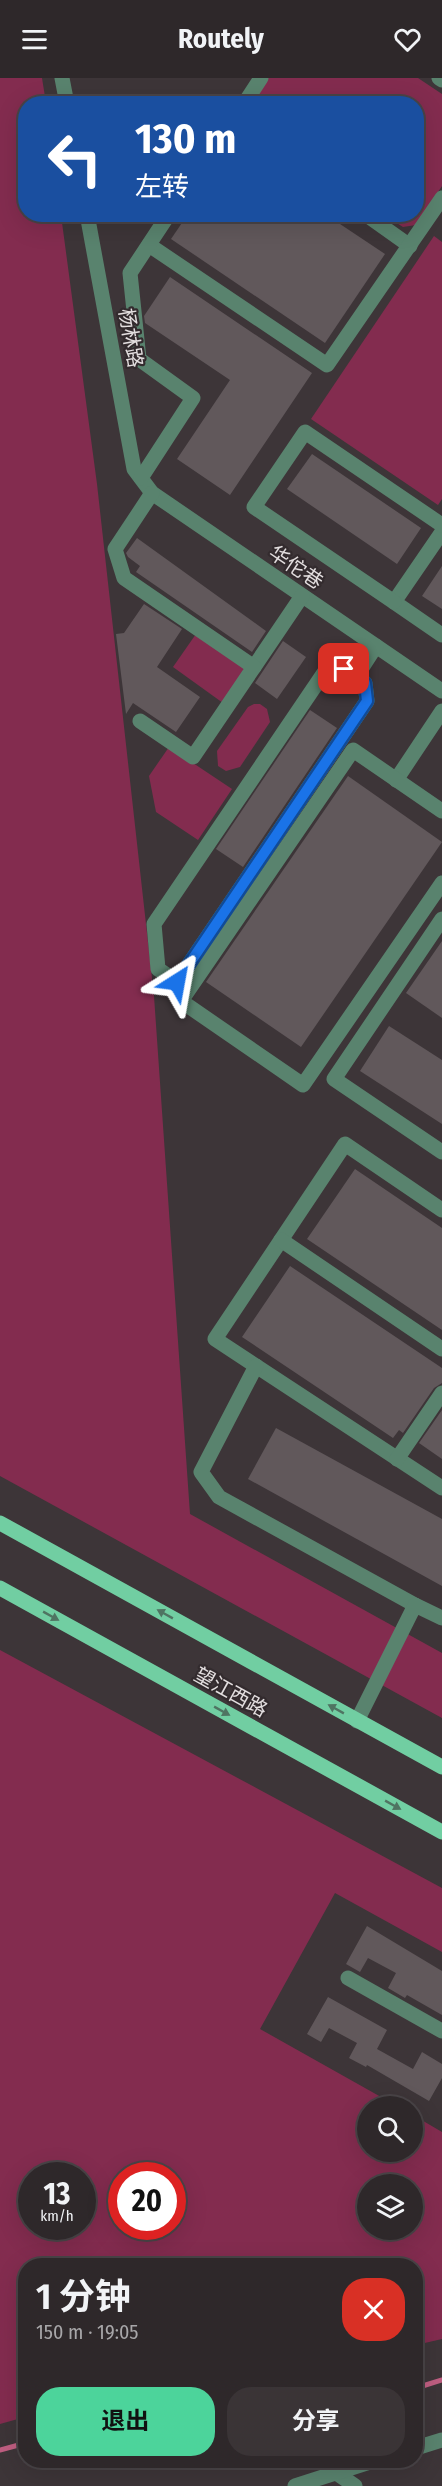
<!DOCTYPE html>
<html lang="zh">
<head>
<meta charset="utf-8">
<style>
  body { margin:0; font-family:"Fira Sans Condensed","Noto Sans SC",sans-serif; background:#3a3436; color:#f1f3f6; height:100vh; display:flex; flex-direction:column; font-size:22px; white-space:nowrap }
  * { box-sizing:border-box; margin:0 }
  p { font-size:20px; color:#a7a6a8 }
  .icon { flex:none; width:33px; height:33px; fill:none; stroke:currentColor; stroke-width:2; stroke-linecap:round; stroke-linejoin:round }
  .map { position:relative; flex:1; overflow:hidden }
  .details { position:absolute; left:18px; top:2180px; width:405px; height:210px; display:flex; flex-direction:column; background:#2e282a; border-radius:24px; box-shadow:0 6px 24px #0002,0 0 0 2px #494447 }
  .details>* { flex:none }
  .top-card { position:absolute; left:18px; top:18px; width:406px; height:126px; border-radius:24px; box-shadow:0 6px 24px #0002,0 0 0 2px #494447; background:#1a4fa0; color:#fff; overflow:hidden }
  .buttons { position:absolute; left:357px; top:2018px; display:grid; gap:12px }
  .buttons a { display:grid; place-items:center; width:66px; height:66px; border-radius:50%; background:#2e282a; box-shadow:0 6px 24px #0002,0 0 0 2px #494447; font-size:30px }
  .speed { position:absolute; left:18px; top:2084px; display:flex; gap:12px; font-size:30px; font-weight:700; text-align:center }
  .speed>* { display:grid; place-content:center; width:78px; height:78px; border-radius:50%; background:#2e282a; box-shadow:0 6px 24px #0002,0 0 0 2px #494447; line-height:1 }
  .speed small { font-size:15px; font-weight:400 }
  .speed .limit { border:9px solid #d22; background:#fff; color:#111 }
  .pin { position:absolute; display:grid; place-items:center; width:51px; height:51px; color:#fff; margin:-26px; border-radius:12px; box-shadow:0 3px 9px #0006 }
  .me { position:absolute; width:66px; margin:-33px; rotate:34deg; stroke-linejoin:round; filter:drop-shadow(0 0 4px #0008) }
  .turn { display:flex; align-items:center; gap:21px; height:126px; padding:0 18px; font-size:27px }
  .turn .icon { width:78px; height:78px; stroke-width:2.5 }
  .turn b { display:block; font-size:42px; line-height:51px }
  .round { display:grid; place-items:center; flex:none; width:63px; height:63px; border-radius:24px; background:#3a3436 }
  .summary { display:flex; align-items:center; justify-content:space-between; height:102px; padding:0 18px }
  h1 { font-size:36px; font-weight:700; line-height:45px }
  .action { display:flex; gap:12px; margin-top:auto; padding:12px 18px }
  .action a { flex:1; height:69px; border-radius:24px; background:#4cd49b; color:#111; font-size:24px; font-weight:700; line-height:69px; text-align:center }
  .action a+a { background:#3a3436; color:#f1f3f6 }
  header { display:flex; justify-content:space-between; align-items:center; height:78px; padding:0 18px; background:#2e282a; font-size:27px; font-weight:700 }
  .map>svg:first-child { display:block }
  .green { fill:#832c4f; fill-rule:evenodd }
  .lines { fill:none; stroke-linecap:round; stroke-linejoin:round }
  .stream { stroke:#bf5e81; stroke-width:5 }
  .building { fill:#61585b }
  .minor { stroke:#59836e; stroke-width:15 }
  .major { stroke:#71cea2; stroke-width:15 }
  .oneway { fill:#4f7462 }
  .route-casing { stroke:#114b97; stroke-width:15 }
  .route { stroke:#1a73e8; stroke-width:10 }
  .labels { text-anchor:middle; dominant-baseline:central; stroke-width:4.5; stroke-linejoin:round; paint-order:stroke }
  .street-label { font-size:20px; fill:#e3dedf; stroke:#332b2e }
</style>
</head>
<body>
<header><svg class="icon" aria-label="menu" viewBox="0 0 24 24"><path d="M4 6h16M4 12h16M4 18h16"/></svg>Routely<svg class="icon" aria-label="heart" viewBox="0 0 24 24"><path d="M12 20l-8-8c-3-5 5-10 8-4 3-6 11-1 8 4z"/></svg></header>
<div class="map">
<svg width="442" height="2408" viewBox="0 0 442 2408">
  <rect width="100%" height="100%" fill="#3d3538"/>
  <g class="green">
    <path d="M0,0H42L46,25L26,26V136L61,137L97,406L154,918L190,1436L442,1575V1640L0,1398Z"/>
    <path d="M268,0H418L442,16V108L416,147L403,149L384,137L417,136V26H252Z"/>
    <path d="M434,158L442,164V421L438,427L311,341Z"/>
    <path d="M196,556L246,591L223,625L173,589Z"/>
    <path d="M254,626H260L267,631L270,644L240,689L226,693L218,688L217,673L248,629Z"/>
    <path d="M169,669L232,711L198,762L156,734L149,698Z"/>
    <path d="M0,1572L442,1810V1874L335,1815L260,1951L397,2028H368V2073H412L413,2037L442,2054V2261L416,2267V2187H26L25,2339L0,2346ZM32,2097H82V2148H32ZM122,2097H172V2148H122ZM368,2106H412V2151H368Z"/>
  </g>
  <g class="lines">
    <g class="stream">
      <path d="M416,2310L442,2302"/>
      <path d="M0,2372L26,2365"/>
    </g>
  </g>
  <g class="building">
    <path d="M188,136H325L385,176L325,265L171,161Z"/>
    <path d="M170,199L312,295L230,417L177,381L230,302L145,245L144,238Z"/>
    <path d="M312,376L421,450L397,486L287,411Z"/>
    <path d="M137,460L266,553L252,574L136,494L140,488L128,479L126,475Z"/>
    <path d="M442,488V531L422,518Z"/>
    <path d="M144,526L182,551L157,589L200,619L176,654L133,625L126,636L116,556L124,555Z"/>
    <path d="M283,563L306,579L277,621L255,605Z"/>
    <path d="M310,632L337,650L243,789L216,771Z"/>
    <path d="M348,698L442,764L301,969L206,904Z"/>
    <path d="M442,863V940L406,915Z"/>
    <path d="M389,948L442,982V1046L360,993Z"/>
    <path d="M355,1091L442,1150V1252L307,1161Z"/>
    <path d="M290,1188L442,1290V1305L434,1310L403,1355L399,1352L393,1360L242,1259Z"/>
    <path d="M442,1332V1381L419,1365Z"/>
    <path d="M276,1350L442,1441V1508L248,1401Z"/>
    <path d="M367,1848L442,1893V1937L407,1917L405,1920L388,1910L396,1895L368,1880L360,1894L346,1886Z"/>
    <path d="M328,1919L387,1952L377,1971L413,1991L422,1974L442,1986V2000L429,2023L367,1987L366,1989L349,1980L357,1965L329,1950L321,1964L307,1956Z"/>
  </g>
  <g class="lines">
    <g class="minor">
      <path d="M62,0L67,26"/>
      <path d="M439,0L442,2"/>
      <path d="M244,26L261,0"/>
      <path d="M87,136L134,391L152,415L442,613"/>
      <path d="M365,136L410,168"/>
      <path d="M149,167L327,287L442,120"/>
      <path d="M141,400L193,320L139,281L130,195L169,136"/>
      <path d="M442,454L394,524L442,557"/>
      <path d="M394,524L254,429L305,354L442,447"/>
      <path d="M254,589L302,518"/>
      <path d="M356,599L365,605L367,623L177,904L158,891L154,846L332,583L356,599L376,568"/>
      <path d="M140,643L193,679L254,589L124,500L115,471L152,415"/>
      <path d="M396,702L442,633"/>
      <path d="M442,733L353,672L181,923L303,1007L442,805"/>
      <path d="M442,841L334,1001L442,1074"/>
      <path d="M442,1132L345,1066L215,1261L442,1410"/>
      <path d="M281,1162L442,1271"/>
      <path d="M256,1288L201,1394L219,1419L415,1527"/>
      <path d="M397,1381L442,1315"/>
      <path d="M357,1643L415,1527L442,1540"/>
      <path d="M348,1900L442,1953"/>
      <path d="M416,2370L442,2362"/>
      <path d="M335,2394L355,2408"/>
      <path d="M295,2408L376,2382"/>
    </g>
    <g class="major">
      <path d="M0,1445L442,1689"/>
      <path d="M0,1510L442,1754"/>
    </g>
  </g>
  <defs><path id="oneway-solid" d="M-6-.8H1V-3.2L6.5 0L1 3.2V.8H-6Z" transform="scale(1.5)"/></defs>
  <g class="oneway">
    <use href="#oneway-solid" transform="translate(165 1536) rotate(-151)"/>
    <use href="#oneway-solid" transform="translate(51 1538) rotate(29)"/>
    <use href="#oneway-solid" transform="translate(336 1631) rotate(-151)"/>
    <use href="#oneway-solid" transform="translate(222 1633) rotate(29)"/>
    <use href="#oneway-solid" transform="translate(393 1727) rotate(29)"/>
  </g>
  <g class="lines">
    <defs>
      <path id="route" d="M177,904L367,623L365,605L344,591"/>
    </defs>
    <use href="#route" class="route-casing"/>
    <use href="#route" class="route"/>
  </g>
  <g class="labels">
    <g class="street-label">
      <text transform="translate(131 260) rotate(80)">杨林路</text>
      <text transform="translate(296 489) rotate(34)">华佗巷</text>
      <text transform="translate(231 1614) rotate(29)">望江西路</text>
    </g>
  </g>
</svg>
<div class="buttons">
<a><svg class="icon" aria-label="search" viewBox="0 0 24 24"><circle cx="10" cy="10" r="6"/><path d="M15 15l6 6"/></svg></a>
<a><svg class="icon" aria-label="layers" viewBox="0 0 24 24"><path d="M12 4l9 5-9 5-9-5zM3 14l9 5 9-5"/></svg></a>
</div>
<div class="speed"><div>13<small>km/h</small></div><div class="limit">20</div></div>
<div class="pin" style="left:344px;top:591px;background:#d93025"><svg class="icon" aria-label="arrive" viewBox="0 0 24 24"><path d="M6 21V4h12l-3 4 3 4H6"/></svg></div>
<svg class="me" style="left:177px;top:904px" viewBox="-20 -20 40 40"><path d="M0-17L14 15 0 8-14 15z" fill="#1a73e8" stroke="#fff" stroke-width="4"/></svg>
<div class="top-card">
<div class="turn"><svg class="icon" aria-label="left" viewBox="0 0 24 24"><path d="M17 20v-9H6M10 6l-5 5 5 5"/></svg><div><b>130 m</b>左转</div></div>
</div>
<section class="details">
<div class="summary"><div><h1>1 分钟</h1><p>150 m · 19:05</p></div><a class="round" style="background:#d93025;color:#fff"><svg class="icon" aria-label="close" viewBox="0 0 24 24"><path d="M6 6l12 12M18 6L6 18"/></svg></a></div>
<div class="action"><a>退出</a><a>分享</a></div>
</section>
</div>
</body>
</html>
